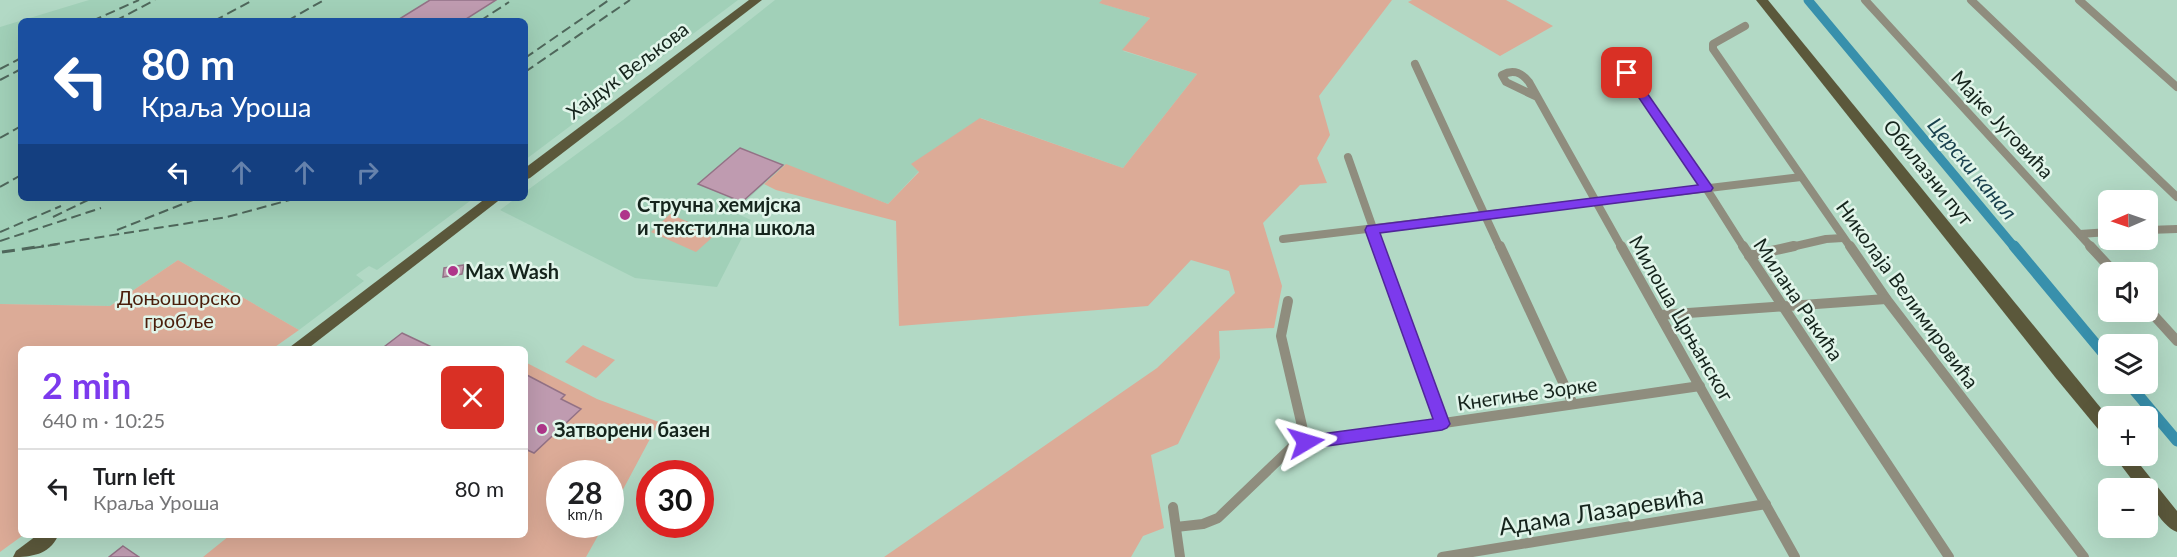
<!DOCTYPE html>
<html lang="en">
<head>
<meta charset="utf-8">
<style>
  body { margin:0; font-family:Lato,sans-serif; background:#f2f2f2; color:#202124; height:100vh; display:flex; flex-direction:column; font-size:22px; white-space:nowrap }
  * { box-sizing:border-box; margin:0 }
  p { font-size:20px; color:#757577 }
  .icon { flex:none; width:33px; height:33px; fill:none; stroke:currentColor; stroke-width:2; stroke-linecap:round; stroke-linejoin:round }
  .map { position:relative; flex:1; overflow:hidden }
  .drawer { position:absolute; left:18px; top:346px; width:510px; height:192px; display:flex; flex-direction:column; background:#fff; border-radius:9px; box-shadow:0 6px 24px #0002 }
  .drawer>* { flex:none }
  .top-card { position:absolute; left:18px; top:18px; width:510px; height:183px; border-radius:9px; box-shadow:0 6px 24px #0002; background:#1a4fa0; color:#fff; overflow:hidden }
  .needle { width:39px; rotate:268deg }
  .controls { position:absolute; left:2098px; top:190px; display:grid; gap:12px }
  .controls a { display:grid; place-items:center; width:60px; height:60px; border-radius:9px; background:#fff; box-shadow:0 6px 24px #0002; font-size:30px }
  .speed { position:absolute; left:546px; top:460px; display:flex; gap:12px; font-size:30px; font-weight:700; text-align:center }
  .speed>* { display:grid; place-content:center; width:78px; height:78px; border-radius:50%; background:#fff; box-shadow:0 6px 24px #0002; line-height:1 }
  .speed small { font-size:15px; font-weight:400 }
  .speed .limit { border:9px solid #d22; background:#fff; color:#111 }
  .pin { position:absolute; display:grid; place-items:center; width:51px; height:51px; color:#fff; margin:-26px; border-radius:12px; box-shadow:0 3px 9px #0006 }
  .me { position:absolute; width:66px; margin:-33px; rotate:83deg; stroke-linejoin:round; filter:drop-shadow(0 0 4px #0008) }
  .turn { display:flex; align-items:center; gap:21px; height:126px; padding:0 24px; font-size:27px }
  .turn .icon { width:78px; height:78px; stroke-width:2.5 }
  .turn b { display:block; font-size:42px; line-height:51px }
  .lanes { display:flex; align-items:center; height:57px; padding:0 24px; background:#0003; justify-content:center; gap:30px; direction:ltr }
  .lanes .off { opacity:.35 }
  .round { display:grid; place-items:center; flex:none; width:63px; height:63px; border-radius:9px; background:#f2f2f2 }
  .head { display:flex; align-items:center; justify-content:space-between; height:102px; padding:0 24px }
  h1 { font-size:36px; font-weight:700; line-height:45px; color:#7c3aed }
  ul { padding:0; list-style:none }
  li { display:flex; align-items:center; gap:18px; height:78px; padding:0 24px; border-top:2px solid #e0e0e0 }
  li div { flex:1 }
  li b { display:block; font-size:22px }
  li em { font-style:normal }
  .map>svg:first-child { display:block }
  .built { fill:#a1d0b8 }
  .green { fill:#dcab97 }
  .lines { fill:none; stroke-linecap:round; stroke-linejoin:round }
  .canal-far1 { stroke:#3890ac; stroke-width:9 }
  .canal { stroke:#3890ac; stroke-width:11 }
  .building { fill:#bf9bb0; stroke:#937286; stroke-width:1.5 }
  .street-far1 { stroke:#8f8d7e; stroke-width:8 }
  .street { stroke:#8f8d7e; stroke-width:10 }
  .primary { fill:#5b583b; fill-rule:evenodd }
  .rail-far1 { stroke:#4f675b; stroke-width:2; stroke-dasharray:10 5; stroke-linecap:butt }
  .rail { stroke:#4f675b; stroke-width:3; stroke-dasharray:13 7; stroke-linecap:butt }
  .route { fill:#7c3aed; stroke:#51269a; stroke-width:1.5 }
  .poi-dot { fill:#af368a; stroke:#e1f5ea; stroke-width:2 }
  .labels { text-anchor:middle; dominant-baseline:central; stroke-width:5; stroke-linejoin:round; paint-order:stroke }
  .street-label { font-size:20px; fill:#15241c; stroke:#e1f5ea }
  .poi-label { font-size:20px; font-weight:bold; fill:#15241c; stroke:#e1f5ea; text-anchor:start }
  .park-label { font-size:20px; fill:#4a1e0b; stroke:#e1f5ea }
  .water-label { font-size:21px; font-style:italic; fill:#183f4c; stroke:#e1f5ea }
  .near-street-label { font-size:24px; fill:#15241c; stroke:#e1f5ea }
</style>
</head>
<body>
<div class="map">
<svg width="2177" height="557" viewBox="0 0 2177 557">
  <rect width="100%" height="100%" fill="#b2d9c5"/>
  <g class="built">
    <path d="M89,0H738L525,160V21H21V198H474L377,270L369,266L356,275L364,281L299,330L178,260L110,306L0,304V27Z"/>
    <path d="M775,0H1102L1100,3L1150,18L1123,51L1197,74L1123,168L981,118L912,164L919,171L888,204L785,165L735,211L720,206L751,220L717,287L635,278L500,210L516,198H525V192L623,120Z"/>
  </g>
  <g class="green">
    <path d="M1102,0H1392L1319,96L1330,135L1317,158L1327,183L1300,185L1263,223L1282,286L1274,328L1219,331L1220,358L1178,444L1151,455L1164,528L1143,536L1131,557H884L1157,368L1235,293L1229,271L1191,260L1148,306L899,326L896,221L776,190L764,184L786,164L888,204L919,172L911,164L980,118L1123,168L1197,74L1122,50L1150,18L1099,3Z"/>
    <path d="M1412,0H1506L1553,26L1500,56L1408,2Z"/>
    <path d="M670,214L716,234L696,252L651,232Z"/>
    <path d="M178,260L299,330L272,349L21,350L22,536L0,552V304L110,306Z"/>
    <path d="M583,345L615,360L596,378L565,362Z"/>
    <path d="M525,362L597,399L659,422L611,512L610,474H560V525H604L586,557H203L229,536H525Z"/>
  </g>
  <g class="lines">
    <path class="canal-far1" d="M1808,0L2015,248"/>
    <g class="canal">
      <path d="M2014,246L2109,360"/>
      <path d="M2129,384L2177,441"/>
    </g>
  </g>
  <g class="building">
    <path d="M430,0H496L463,21H396Z"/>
    <path d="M740,148L783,165L742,202L698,184Z"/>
    <path d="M464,265L462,274L443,277L444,268Z"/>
    <path d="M402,333L438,350H380Z"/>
    <path d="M525,374L565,395L561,399L581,409L534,453L525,449Z"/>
    <path d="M123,546L139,557H109Z"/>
  </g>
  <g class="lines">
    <g class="street-far1">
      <path d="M1865,0L2092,248"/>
      <path d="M1971,0L2177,197"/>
      <path d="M2079,0L2177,87"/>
      <path d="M1745,26L1713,44V49L1851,248"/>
      <path d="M1619,61L1706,188L1744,248"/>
      <path d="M1415,64L1500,248"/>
      <path d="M1537,97L1506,82L1502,75C1513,69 1521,72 1529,82L1622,248"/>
      <path d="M1348,157L1380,248"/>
      <path d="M2148,230L2177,229"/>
      <path d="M2080,234L2109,232"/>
      <path d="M1283,239L1801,177"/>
      <path d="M1787,248L1826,239L1843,238"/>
    </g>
    <g class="street">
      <path d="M1379,246L1442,424"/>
      <path d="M1500,246L1573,404"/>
      <path d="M1621,246L1795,557"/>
      <path d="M1743,246L1949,557"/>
      <path d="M1850,246L1887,300L2084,557"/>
      <path d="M2090,246L2115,273"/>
      <path d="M1749,256L1794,246"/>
      <path d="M1288,301L1281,336L1306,443"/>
      <path d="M2148,309L2177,341"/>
      <path d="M1660,315L1886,299"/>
      <path d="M1173,507L1180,557"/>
      <path d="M1176,527L1203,524L1218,518L1291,448L1299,444L1700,386"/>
      <path d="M1442,557L1766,504"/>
    </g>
    <g class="primary">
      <path d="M749,0H762L530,178L525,180V168Z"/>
      <path d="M1756,0H1768L2109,418V437L2103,435L2055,377Z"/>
      <path d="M486,198H502L306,350H286Z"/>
      <path d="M2114,456H2133L2177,511V532C2163,527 2148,503 2148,489H2139Z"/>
      <path d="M36,536H58C49,555 31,557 13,557L16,551Z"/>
    </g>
    <g class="rail-far1">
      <path d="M92,21L139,0"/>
      <path d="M115,21L155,0"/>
      <path d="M214,21L253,0"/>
      <path d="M287,21L324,0"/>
      <path d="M480,21L509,2"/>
      <path d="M525,58L609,0"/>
      <path d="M0,69L21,58"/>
      <path d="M525,72L630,0"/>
      <path d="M0,80L21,69"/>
      <path d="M0,138L21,126"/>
      <path d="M0,187L21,175"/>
      <path d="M53,217L92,198"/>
      <path d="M117,230L198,198"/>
      <path d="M0,232L61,206"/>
      <path d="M0,241L101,208"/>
      <path d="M50,245L227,217L297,198"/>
      <path d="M33,248L59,244"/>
    </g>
    <path class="rail" d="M2,252L44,246"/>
  </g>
  <path class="route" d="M1627,69L1631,70L1711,185L1713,188L1711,191L1380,233L1450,424L1447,428L1442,430L1306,449L1301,447L1298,442L1301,438L1306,436L1433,419L1365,230L1367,226L1698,185L1622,73Z"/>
  <g class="poi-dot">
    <circle cx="625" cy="215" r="6"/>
    <circle cx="453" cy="271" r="6"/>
    <circle cx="542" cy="429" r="6"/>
  </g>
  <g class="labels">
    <g class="street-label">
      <text transform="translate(627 70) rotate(-37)">Хајдук Вељкова</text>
      <text transform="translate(2003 124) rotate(47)">Мајке Југовића</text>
      <text transform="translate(1929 172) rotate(51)">Обилазни пут</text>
      <text transform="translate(1908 294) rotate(54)">Николаја Велимировића</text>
      <text transform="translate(1799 299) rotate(56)">Милана Ракића</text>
      <text transform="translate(1682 318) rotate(60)">Милоша Црњанског</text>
      <text transform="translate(1527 393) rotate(-8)">Кнегиње Зорке</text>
    </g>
    <g class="poi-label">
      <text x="637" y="204">Стручна хемијска<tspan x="637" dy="23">и текстилна школа</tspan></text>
      <text x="465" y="271">Max Wash</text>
      <text x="554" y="429">Затворени базен</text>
    </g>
    <g class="park-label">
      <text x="179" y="297">Доњошорско<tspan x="179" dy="23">гробље</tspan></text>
    </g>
    <g class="water-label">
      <text transform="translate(1973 168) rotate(50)">Церски канал</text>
    </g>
    <g class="near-street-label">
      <text transform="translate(1601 510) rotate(-9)">Адама Лазаревића</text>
    </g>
  </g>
</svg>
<div class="controls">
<a><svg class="needle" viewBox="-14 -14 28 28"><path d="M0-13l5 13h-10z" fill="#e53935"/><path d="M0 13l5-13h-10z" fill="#757577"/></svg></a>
<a><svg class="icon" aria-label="sound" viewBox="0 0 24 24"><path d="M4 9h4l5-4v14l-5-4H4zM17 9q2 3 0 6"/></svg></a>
<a><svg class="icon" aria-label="layers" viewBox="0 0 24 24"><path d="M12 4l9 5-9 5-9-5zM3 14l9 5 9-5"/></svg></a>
<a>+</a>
<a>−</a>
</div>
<div class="speed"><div>28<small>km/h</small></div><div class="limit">30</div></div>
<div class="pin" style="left:1627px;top:73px;background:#d93025"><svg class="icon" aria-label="arrive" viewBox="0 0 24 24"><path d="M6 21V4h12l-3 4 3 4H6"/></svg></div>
<svg class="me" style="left:1306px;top:442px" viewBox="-20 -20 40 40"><path d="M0-17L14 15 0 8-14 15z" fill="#7c3aed" stroke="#fff" stroke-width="4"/></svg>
<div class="top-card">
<div class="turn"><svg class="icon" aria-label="left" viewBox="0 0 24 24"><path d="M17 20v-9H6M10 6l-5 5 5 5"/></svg><div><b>80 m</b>Краља Уроша</div></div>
<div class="lanes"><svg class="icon" aria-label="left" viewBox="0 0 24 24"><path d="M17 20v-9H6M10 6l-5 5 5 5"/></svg><svg class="icon off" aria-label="ahead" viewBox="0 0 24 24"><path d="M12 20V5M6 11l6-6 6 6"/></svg><svg class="icon off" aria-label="ahead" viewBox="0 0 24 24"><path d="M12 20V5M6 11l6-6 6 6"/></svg><svg class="icon off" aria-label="right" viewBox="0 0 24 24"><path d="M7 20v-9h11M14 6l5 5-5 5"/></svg></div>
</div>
<section class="drawer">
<div class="head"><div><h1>2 min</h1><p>640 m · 10:25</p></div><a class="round" style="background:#d93025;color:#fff"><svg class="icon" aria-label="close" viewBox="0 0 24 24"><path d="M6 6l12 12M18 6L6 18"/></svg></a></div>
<ul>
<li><svg class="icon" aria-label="left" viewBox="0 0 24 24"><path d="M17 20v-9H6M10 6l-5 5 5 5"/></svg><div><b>Turn left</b><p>Краља Уроша</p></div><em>80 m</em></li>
</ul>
</section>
</div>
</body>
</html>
